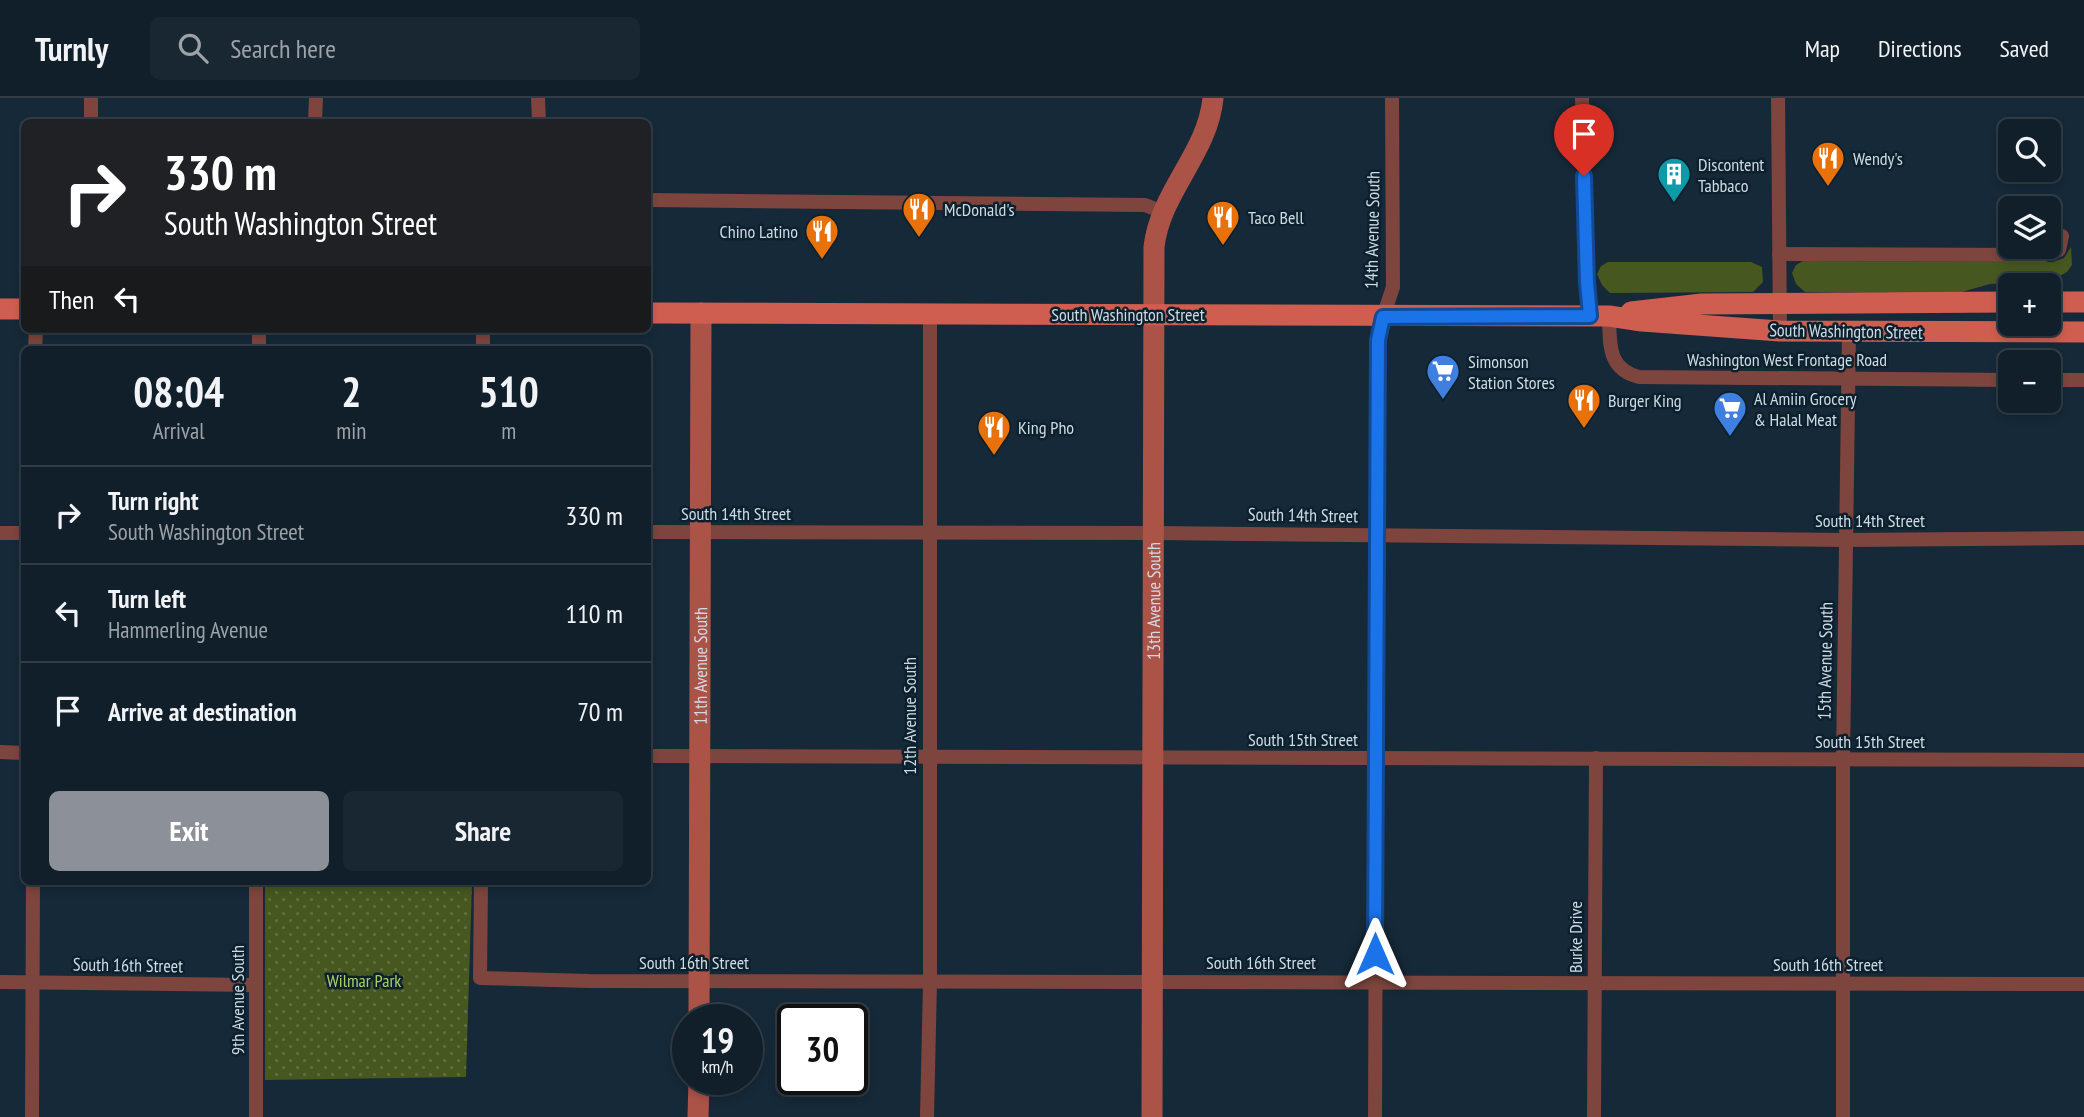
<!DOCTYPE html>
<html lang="en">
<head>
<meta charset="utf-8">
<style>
  body { margin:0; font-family:"PT Sans Narrow",sans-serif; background:#192732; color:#f1f3f6; height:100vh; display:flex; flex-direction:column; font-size:26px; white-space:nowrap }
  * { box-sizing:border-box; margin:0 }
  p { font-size:23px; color:#9ca2a8 }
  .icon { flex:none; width:38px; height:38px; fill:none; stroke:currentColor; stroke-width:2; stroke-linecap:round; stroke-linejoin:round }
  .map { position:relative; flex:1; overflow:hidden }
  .details { position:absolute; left:21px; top:248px; width:630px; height:539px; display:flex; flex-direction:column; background:#101f2a; border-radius:10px; box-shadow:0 4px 10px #0003,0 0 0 2px #303d47 }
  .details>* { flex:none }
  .banner { position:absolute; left:21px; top:21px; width:630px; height:214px; border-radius:10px; box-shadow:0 4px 10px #0003,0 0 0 2px #303d47; background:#202124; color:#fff; overflow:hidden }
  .fabs { position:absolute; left:1998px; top:21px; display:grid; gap:14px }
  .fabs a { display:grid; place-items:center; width:63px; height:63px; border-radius:10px; background:#101f2a; box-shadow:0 4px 10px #0003,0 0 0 2px #303d47; font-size:35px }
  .speed { position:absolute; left:672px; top:906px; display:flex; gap:14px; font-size:35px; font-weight:700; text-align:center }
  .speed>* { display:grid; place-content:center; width:91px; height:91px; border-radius:50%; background:#101f2a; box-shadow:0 4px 10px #0003,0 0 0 2px #303d47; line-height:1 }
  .speed small { font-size:18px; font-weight:400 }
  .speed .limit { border:4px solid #111; border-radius:10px; background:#fff; color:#111 }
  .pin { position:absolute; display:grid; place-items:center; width:60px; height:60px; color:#fff; margin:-72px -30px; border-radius:50% 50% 50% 0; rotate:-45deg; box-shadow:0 0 7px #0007 }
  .pin .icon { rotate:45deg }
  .me { position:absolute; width:77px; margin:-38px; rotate:0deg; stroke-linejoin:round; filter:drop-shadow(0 0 5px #0008) }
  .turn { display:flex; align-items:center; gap:24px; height:147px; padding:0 28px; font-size:32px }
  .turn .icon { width:91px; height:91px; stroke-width:2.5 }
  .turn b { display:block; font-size:49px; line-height:60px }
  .then { display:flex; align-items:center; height:66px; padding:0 28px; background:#0003; gap:14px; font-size:26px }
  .eta { display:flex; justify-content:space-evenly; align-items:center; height:119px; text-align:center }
  .eta b { font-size:42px; font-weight:700; line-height:49px }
  .action { display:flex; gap:14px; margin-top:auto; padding:14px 28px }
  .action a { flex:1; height:80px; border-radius:10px; background:#8c9099; color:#fff; font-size:28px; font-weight:700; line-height:80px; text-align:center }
  .action a+a { background:#192732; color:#f1f3f6 }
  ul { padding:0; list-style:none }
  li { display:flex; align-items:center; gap:21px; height:98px; padding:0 28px; border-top:2px solid #303d47 }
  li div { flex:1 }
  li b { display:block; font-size:26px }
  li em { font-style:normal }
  header { display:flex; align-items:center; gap:42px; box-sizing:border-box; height:98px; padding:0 35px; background:#101f2a; border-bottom:2px solid #303d47 }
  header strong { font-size:33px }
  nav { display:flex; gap:38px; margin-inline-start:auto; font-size:24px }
  .search { width:490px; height:63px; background:#192732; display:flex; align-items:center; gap:18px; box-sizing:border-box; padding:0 24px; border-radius:10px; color:#9ca2a8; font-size:26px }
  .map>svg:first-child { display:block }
  .grass { fill:#46581f }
  .park { fill:url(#park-dots) }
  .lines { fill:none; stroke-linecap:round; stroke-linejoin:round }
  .street { stroke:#7d453d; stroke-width:14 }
  .secondary { stroke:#ac5348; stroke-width:21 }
  .primary { stroke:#d05e50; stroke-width:21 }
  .route-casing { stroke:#114b97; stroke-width:18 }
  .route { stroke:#1a73e8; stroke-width:12 }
  .labels { text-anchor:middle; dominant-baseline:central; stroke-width:5; stroke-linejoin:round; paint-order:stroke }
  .poi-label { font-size:18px; fill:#cfdbe4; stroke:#0c202e; text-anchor:start }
  .street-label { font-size:18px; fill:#cfdbe4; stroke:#0c202e }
  .park-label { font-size:18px; fill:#aacf61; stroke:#0c202e }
</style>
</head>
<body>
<header>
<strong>Turnly</strong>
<div class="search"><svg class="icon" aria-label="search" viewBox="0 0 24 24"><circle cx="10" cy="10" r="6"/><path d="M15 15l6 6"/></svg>Search here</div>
<nav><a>Map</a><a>Directions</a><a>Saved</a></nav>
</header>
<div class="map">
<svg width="2084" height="1019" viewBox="0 0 2084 1019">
  <defs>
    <pattern id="park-dots" width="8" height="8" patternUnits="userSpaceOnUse" patternTransform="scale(1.75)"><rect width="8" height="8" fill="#46581f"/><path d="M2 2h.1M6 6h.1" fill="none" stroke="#606f3f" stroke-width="1.8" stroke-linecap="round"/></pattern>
  </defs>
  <rect width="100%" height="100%" fill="#162938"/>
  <g class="grass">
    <path d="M2071,149L2072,167L2067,174L2051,183L1990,186L1958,195L1805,194L1796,186L1792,175L1796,167L1803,163L2053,164L2064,160Z"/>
    <path d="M1608,164H1751L1762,169L1763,184L1753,194L1610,195L1602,187L1597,176L1601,168Z"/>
  </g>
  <path class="park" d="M265,784H472L466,979L265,982Z"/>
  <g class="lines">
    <g class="street">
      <path d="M538,0L539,24"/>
      <path d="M1582,0L1587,184L1590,218"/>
      <path d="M1778,0L1780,233"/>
      <path d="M91,24V0"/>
      <path d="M315,24L316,0"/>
      <path d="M648,102L1145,107L1163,114"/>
      <path d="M1779,156L2044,157L2059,152L2062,138"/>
      <path d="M1609,218C1610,245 1607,271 1639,279L2011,282"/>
      <path d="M35,252L36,231"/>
      <path d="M259,252V231"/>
      <path d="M483,252V231"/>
      <path d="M2049,282H2084"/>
      <path d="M648,434L1153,435L1846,442L2084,440"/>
      <path d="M0,435H24"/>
      <path d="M0,654L24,655"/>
      <path d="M648,658L2084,662"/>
      <path d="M256,784V1019"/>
      <path d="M481,784L480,880L589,883L2084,886"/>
      <path d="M0,884L256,887"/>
      <path d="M32,1019L33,784"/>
      <path d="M927,1019L930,884V216"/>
      <path d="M1375,1019L1378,242L1383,219L1393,189L1392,0"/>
      <path d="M1594,1019L1596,660"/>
      <path d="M1843,1019V662L1849,233"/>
    </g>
    <g class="secondary">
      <path id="s1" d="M699,922L701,215"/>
      <path d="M698,1019L699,982"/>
      <path id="s2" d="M1152,1019L1154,149C1160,94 1208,55 1213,0"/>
    </g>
    <g class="primary">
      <path d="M2049,204H2084"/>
      <path d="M0,211H24"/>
      <path d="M1631,214L1702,206L2011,204"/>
      <path d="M648,215L1609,218L1642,223L1780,233L2084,234"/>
    </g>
  </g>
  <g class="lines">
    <defs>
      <path id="route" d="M1375,856L1378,242L1383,219L1590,218L1587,184L1584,78"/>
    </defs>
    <use href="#route" class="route-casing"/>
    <use href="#route" class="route"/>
  </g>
  <defs>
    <symbol id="restaurant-pin" viewBox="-11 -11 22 30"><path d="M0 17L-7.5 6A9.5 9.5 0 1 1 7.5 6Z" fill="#e8710a" stroke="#0c202e"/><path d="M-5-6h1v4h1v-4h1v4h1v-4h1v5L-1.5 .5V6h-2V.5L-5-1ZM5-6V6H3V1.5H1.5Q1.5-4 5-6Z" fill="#fff"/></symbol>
    <symbol id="building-pin" viewBox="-11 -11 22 30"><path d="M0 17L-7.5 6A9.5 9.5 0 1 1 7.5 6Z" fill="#0f9aa8" stroke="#0c202e"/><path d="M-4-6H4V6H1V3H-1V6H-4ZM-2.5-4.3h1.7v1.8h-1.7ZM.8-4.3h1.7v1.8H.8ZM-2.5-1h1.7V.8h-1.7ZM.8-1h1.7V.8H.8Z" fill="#fff"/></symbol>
    <symbol id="supermarket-pin" viewBox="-11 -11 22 30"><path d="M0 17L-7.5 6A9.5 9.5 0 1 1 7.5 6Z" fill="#3f7fe0" stroke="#0c202e"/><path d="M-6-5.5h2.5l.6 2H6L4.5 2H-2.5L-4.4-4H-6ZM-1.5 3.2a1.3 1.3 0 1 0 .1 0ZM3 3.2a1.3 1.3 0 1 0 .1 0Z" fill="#fff"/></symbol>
  </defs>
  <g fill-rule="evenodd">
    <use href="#restaurant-pin" x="1809" y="41" width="38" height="52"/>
    <use href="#building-pin" x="1655" y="57" width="38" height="52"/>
    <use href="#restaurant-pin" x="900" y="92" width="38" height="52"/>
    <use href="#restaurant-pin" x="1204" y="100" width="38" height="52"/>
    <use href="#restaurant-pin" x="803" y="114" width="38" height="52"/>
    <use href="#supermarket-pin" x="1424" y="254" width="38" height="52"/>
    <use href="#restaurant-pin" x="1565" y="283" width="38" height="52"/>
    <use href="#supermarket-pin" x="1711" y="291" width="38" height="52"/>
    <use href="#restaurant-pin" x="975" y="310" width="38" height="52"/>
  </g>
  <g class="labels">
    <g class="poi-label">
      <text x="1853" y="60">Wendy's</text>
      <text x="1698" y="66">Discontent<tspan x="1698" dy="21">Tabbaco</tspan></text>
      <text x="944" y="111">McDonald's</text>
      <text x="1248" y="119">Taco Bell</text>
      <text x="798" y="133" text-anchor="end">Chino Latino</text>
      <text x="1468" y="263">Simonson<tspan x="1468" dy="21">Station Stores</tspan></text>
      <text x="1754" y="300">Al Amiin Grocery<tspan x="1754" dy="21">&amp; Halal Meat</tspan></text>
      <text x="1608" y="302">Burger King</text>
      <text x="1018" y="329">King Pho</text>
    </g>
    <g class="street-label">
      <text transform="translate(1372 132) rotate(-89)">14th Avenue South</text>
      <text x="1128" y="216">South Washington Street</text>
      <text transform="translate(1846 233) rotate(1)">South Washington Street</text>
      <text x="1787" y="261">Washington West Frontage Road</text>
      <text x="736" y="415">South 14th Street</text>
      <text transform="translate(1303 417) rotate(1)">South 14th Street</text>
      <text x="1870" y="422">South 14th Street</text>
      <text stroke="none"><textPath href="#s2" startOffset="516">13th Avenue South</textPath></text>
      <text transform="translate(1825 563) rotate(-89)">15th Avenue South</text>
      <text stroke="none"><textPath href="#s1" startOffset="354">11th Avenue South</textPath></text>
      <text transform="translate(909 618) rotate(-90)">12th Avenue South</text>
      <text x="1303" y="641">South 15th Street</text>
      <text x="1870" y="643">South 15th Street</text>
      <text transform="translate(1575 839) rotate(-90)">Burke Drive</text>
      <text x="694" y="864">South 16th Street</text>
      <text x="1261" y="864">South 16th Street</text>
      <text x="1828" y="866">South 16th Street</text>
      <text transform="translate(128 867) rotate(1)">South 16th Street</text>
      <text transform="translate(237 902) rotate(-90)">9th Avenue South</text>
    </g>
    <g class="park-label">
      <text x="364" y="882">Wilmar Park</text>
    </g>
  </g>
</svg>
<div class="fabs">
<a><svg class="icon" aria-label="search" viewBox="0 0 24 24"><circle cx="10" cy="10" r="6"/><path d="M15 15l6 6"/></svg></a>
<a><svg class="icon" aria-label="layers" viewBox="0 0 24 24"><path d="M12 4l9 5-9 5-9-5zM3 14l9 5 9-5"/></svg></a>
<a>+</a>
<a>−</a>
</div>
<div class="speed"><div>19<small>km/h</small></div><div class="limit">30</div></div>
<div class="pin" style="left:1584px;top:78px;background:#d93025"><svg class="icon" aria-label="arrive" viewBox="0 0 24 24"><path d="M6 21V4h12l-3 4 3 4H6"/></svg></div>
<svg class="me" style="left:1375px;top:856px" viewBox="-20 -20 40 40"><path d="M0-17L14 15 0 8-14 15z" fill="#1a73e8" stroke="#fff" stroke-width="4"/></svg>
<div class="banner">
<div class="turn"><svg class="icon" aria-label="right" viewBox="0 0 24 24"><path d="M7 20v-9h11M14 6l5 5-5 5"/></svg><div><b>330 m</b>South Washington Street</div></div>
<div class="then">Then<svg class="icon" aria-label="left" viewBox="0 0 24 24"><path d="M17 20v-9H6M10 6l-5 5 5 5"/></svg></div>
</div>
<section class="details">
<div class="eta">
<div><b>08:04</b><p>Arrival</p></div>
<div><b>2</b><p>min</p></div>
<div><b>510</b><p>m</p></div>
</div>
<ul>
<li><svg class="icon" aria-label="right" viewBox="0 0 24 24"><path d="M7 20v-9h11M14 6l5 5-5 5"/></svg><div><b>Turn right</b><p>South Washington Street</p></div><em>330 m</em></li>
<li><svg class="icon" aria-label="left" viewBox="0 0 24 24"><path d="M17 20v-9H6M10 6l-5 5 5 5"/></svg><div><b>Turn left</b><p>Hammerling Avenue</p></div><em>110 m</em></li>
<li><svg class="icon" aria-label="arrive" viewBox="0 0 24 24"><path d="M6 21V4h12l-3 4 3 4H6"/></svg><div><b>Arrive at destination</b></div><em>70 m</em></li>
</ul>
<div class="action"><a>Exit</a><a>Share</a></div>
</section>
</div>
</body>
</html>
